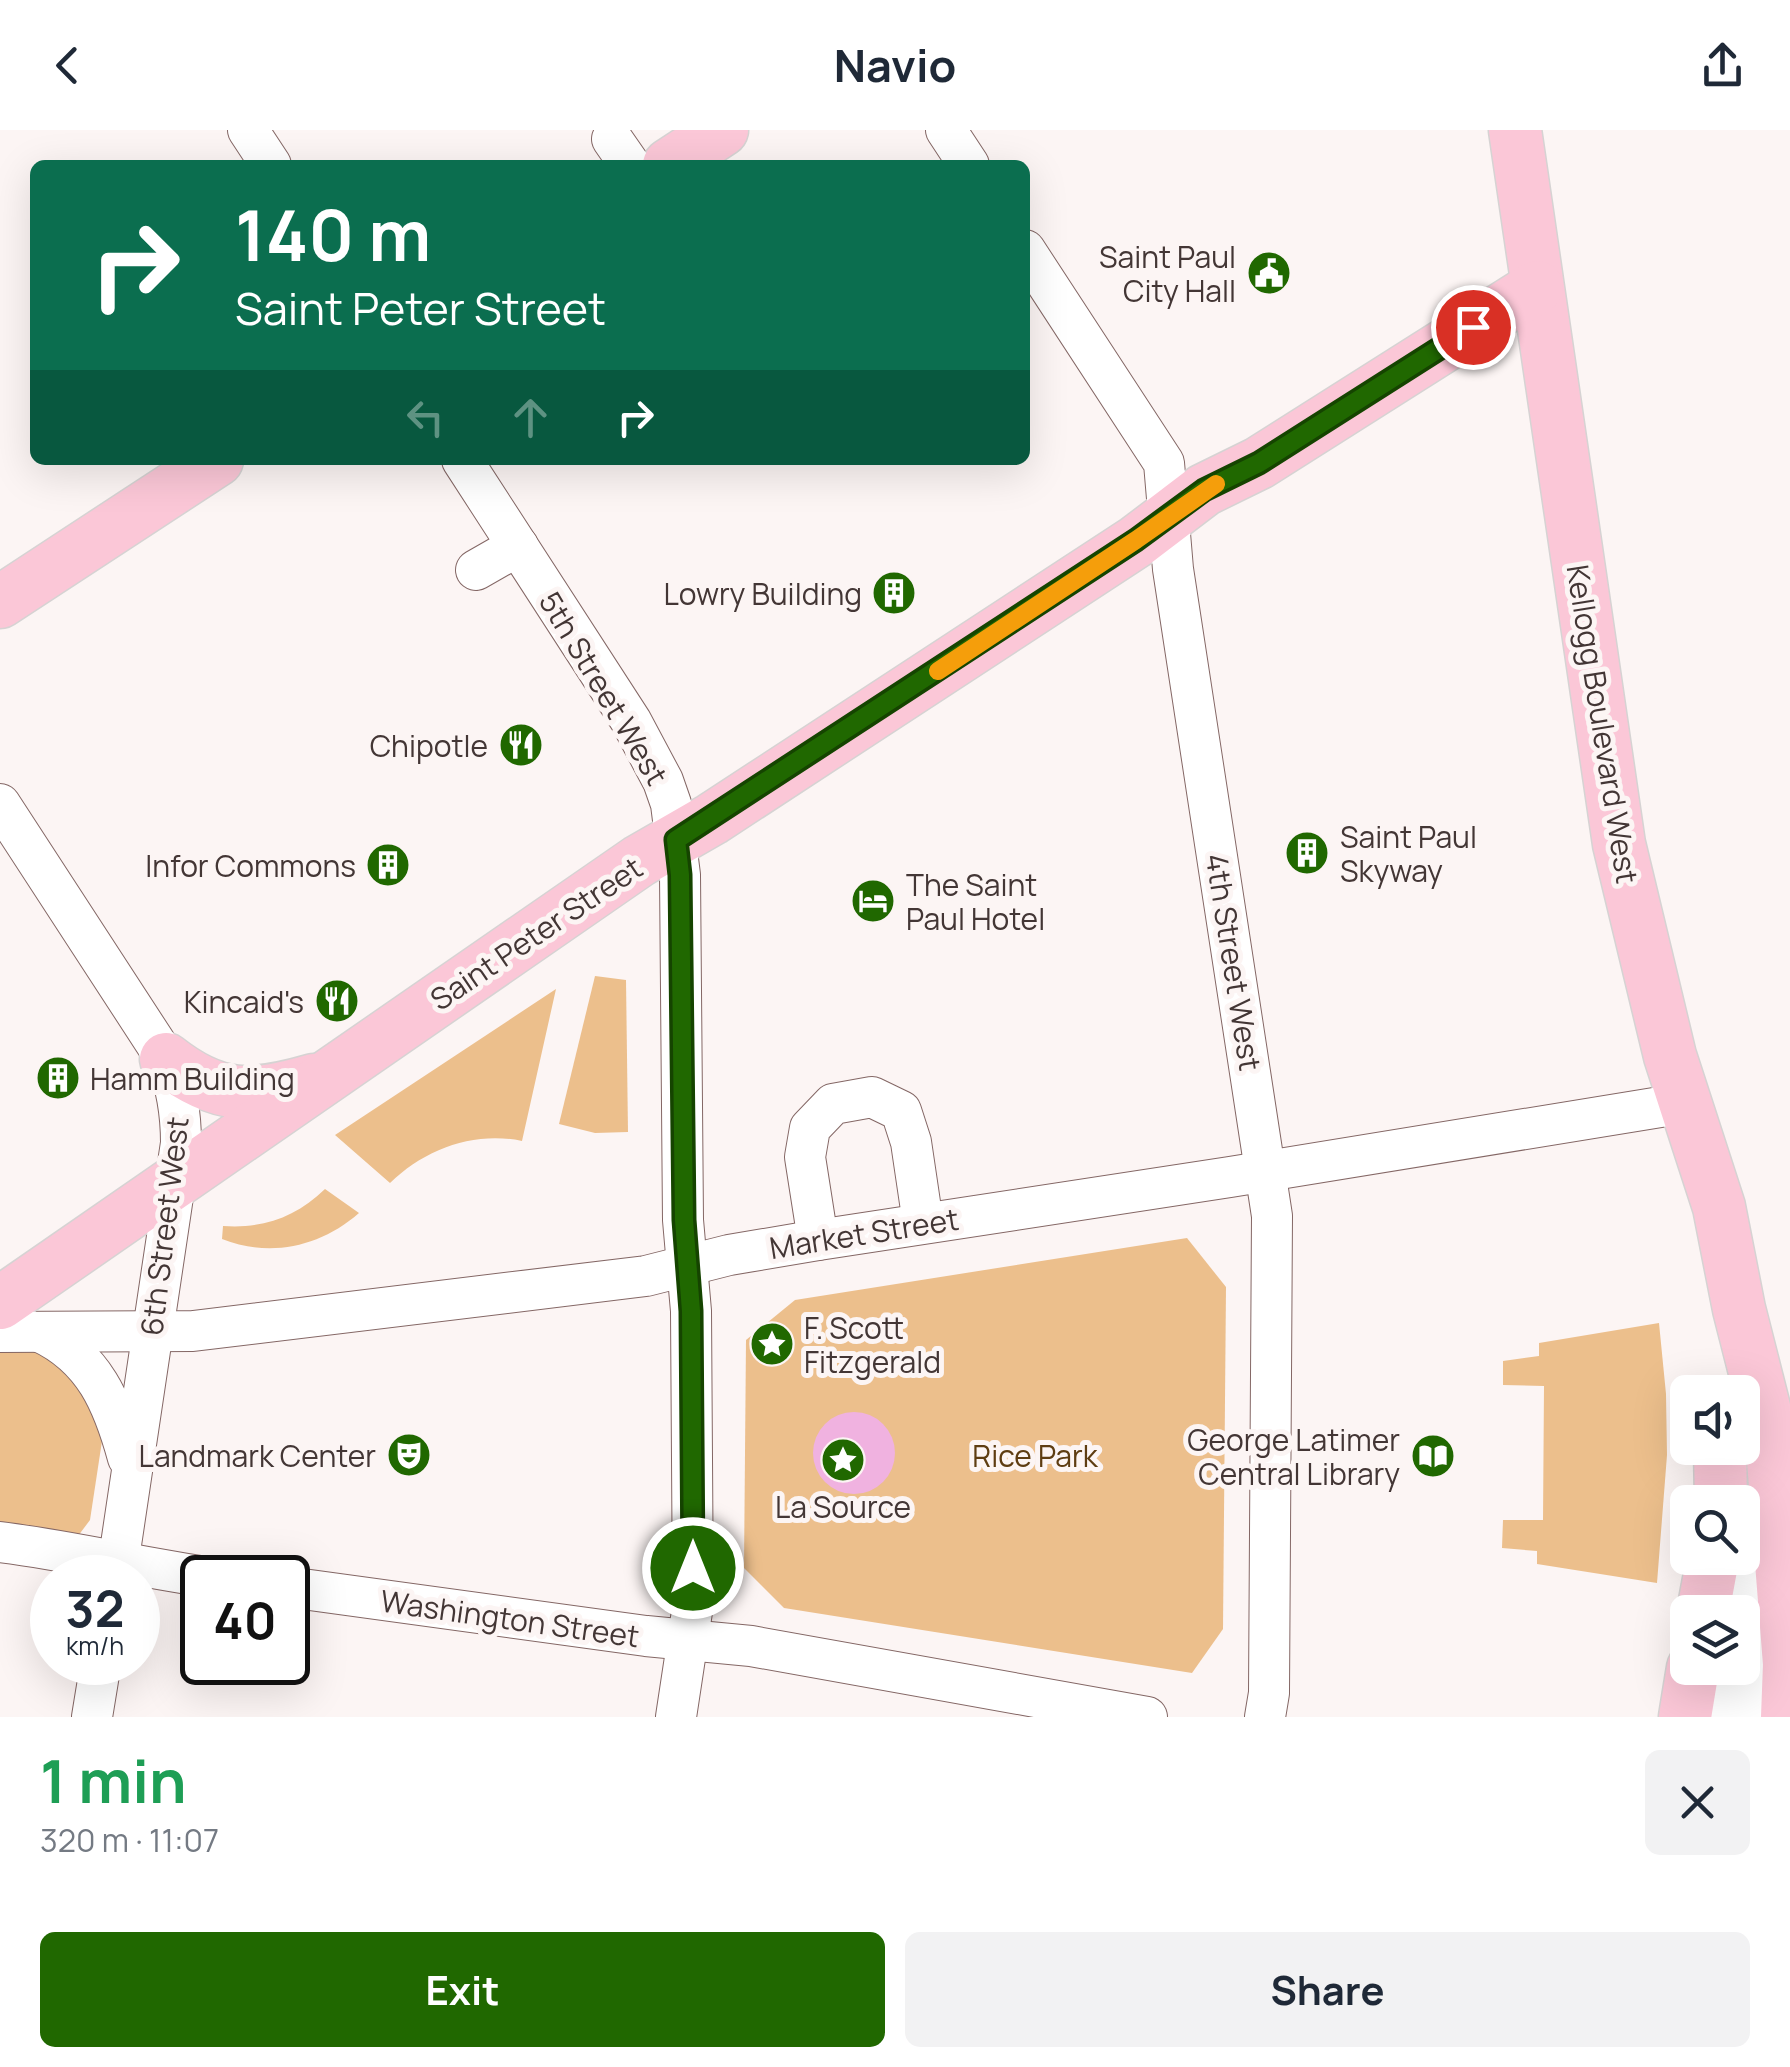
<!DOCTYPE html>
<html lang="en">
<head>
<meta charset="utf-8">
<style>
  body { margin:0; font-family:Manrope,sans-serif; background:#f2f2f3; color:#1f2937; height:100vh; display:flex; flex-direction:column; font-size:38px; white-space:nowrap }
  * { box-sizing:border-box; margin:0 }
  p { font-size:32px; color:#747a83 }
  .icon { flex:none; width:55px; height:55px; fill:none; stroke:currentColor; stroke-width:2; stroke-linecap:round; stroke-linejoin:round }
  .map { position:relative; height:1587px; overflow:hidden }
  .sheet { display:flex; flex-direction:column; background:#fff; flex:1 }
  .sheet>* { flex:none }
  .banner { position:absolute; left:30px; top:30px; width:1000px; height:305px; border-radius:15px; box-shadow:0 10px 40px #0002; background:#0b6e4f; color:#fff; overflow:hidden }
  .buttons { position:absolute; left:1670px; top:1245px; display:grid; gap:20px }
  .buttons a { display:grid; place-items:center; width:90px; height:90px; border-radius:15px; background:#fff; box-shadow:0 10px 40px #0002; font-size:50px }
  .speed { position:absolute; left:30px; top:1425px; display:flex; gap:20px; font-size:50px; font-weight:700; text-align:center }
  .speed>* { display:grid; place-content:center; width:130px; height:130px; border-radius:50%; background:#fff; box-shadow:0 10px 40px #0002; line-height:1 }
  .speed small { font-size:25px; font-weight:400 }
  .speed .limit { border:5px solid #111; border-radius:15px; background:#fff; color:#111 }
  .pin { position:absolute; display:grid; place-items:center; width:85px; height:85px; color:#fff; margin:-42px; border:5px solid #fff; border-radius:50%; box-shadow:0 2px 10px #0007 }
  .me { position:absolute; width:110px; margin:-55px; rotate:0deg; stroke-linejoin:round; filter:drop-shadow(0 0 8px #0008) }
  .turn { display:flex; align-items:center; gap:35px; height:210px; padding:0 40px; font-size:45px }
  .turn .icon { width:130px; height:130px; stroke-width:2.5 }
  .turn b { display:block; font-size:70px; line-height:85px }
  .lanes { display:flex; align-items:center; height:95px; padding:0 40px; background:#0003; justify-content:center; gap:50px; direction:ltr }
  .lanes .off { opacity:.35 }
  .round { display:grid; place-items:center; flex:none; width:105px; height:105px; border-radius:15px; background:#f2f2f3 }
  .head { display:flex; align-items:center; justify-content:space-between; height:170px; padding:0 40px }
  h1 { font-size:60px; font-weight:700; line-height:75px; color:#1e9e55 }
  .primary-button { display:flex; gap:20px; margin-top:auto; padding:20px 40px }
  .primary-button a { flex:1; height:115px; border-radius:15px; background:#206800; color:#fff; font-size:40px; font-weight:700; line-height:115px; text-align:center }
  .primary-button a+a { background:#f2f2f3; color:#1f2937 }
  header { display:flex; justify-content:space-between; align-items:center; height:130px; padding:0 40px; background:#fff; font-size:45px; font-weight:700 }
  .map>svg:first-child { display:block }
  .green { fill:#ecbf8c }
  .water { fill:#f0b2e0 }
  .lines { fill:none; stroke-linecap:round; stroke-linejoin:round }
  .minor-casing { stroke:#846765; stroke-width:42 }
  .major-casing { stroke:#d6d3d3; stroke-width:55 }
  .minor { stroke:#fff; stroke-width:40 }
  .major { stroke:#fbc7d7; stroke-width:52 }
  .route-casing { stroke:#154400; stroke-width:25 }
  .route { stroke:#206800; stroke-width:18 }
  .slow { stroke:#f59e0b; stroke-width:18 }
  .labels { text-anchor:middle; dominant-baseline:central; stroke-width:10; stroke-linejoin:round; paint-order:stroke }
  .poi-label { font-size:30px; fill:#433635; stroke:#fcf5f4; text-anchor:end }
  .street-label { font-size:30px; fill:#433635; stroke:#fcf5f4 }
  .park-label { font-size:30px; fill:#5e3d12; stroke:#fcf5f4 }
</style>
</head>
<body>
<header><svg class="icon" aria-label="back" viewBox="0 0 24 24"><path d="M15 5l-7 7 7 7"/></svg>Navio<svg class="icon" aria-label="share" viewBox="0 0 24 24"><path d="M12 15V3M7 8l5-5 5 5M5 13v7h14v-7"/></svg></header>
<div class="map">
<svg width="1790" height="1587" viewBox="0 0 1790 1587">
  <rect width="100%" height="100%" fill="#fcf5f4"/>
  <g class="green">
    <path d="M595,846L626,850L628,1002L595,1003L559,994Z"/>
    <path d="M556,859L522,1011C474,1001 425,1019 390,1053L335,1005Z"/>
    <path d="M325,1059L359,1083C320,1117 270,1128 222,1109L223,1096C263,1099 296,1087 325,1059Z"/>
    <path d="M1187,1108L1226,1157L1223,1499L1192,1543L784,1478L744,1438L746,1210L795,1170Z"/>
    <path d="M1659,1193L1666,1264L1667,1325L1657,1453L1537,1434V1421L1502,1418L1503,1390H1543L1544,1256L1503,1255V1231L1539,1226V1213Z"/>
    <path d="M0,1217L35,1218L83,1250L102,1311L90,1390L78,1406L0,1395Z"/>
  </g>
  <circle class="water" cx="854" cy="1323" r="41"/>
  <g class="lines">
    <defs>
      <g id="minor">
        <path d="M248,0L271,35"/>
        <path d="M946,0L969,35"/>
        <path d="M612,9L630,35"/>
        <path d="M1025,120L1164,333L1173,439L1272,1086L1269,1563L1265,1587"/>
        <path d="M462,330L631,591L663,651L671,674L680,745L683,1090L691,1181L693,1475L676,1587"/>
        <path d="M476,440L518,416"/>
        <path d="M0,674L166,929C177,957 181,982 181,1013L116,1448"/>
        <path d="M818,1110L805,1027L810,998L833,974L872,967L901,981L911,1012L923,1093"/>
        <path d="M0,1202L193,1201L646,1146L729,1125L818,1110L1230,1047L1685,973"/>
        <path d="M40,1202C94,1227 113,1273 128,1328"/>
        <path d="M0,1412C72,1421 142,1438 214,1448"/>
        <path d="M1732,1428L1739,1455L1735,1482"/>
        <path d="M288,1457L646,1506L751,1516L1147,1587"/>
        <path d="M92,1587L101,1532"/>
        <path d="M1719,1587L1726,1538"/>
        <path d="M1755,1587L1770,1477"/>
      </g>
      <g id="major">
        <path d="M1515,0L1619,714L1670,926L1719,1077L1739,1179L1771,1305L1789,1534L1787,1587"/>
        <path d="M669,35L722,0"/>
        <path d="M0,472L217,330"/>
        <path d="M166,929C218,970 252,968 314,950"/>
        <path d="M0,1173L639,731L712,689L1137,411L1204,360L1259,333L1537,157"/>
        <path d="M1720,1318L1721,1372"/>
        <path d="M1703,1482L1713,1428"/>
        <path d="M1685,1587L1693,1538"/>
      </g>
    </defs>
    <use href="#minor" class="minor-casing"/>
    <use href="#major" class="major-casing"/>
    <use href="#minor" class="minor"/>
    <use href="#major" class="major"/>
  </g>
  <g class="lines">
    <defs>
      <path id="route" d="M693,1438L691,1181L684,1090L680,745L676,710L1136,410L1204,360L1259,333L1473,197"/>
    </defs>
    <use href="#route" class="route-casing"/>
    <use href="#route" class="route"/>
    <path class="slow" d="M938,541L1136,410L1216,354"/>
  </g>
  <defs>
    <symbol id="civic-disc" viewBox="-11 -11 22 22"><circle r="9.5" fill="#206800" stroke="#fcf5f4"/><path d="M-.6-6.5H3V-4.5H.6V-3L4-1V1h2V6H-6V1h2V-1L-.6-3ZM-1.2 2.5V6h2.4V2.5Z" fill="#fff"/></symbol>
    <symbol id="building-disc" viewBox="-11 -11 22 22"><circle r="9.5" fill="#206800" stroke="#fcf5f4"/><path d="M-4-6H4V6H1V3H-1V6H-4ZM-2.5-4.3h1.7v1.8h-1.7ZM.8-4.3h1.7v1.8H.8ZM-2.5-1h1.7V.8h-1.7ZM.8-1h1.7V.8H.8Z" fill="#fff"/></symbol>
    <symbol id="restaurant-disc" viewBox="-11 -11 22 22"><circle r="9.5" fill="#206800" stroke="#fcf5f4"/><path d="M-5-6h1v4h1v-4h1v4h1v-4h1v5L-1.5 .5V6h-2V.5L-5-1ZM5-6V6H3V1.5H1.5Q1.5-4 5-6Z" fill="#fff"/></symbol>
    <symbol id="hotel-disc" viewBox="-11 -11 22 22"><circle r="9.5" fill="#206800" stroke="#fcf5f4"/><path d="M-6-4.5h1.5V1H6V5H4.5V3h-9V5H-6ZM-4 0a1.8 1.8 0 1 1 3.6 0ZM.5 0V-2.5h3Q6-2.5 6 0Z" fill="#fff"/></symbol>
    <symbol id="sight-disc" viewBox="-11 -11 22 22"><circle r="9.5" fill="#206800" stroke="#fcf5f4"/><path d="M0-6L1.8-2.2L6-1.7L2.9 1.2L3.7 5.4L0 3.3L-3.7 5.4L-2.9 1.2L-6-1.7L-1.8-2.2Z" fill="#fff"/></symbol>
    <symbol id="theatre-disc" viewBox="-11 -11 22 22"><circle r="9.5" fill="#206800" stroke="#fcf5f4"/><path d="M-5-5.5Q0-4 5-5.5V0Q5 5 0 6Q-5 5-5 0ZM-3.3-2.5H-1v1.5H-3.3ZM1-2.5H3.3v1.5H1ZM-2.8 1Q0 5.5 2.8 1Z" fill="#fff"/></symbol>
    <symbol id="library-disc" viewBox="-11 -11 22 22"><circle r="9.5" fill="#206800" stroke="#fcf5f4"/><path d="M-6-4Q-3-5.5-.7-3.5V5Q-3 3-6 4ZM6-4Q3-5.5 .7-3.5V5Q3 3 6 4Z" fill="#fff"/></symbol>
  </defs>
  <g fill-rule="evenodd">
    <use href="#civic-disc" x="1244" y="118" width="50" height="50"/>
    <use href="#building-disc" x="869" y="438" width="50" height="50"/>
    <use href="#restaurant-disc" x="496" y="590" width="50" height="50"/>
    <use href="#building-disc" x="1282" y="698" width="50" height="50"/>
    <use href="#building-disc" x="363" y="710" width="50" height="50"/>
    <use href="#hotel-disc" x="848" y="746" width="50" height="50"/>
    <use href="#restaurant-disc" x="312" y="846" width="50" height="50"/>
    <use href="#building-disc" x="33" y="923" width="50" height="50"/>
    <use href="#sight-disc" x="747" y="1189" width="50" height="50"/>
    <use href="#theatre-disc" x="384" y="1300" width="50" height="50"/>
    <use href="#library-disc" x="1408" y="1301" width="50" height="50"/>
    <use href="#sight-disc" x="818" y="1305" width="50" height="50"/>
  </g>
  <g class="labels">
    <g class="poi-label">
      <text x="1236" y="126">Saint Paul<tspan x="1236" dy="34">City Hall</tspan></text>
      <text x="862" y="463">Lowry Building</text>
      <text x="488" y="615">Chipotle</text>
      <text x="1340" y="706" text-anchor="start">Saint Paul<tspan x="1340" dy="34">Skyway</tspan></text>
      <text x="356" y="735">Infor Commons</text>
      <text x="906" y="754" text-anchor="start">The Saint<tspan x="906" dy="34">Paul Hotel</tspan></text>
      <text x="304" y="871">Kincaid's</text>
      <text x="90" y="948" text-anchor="start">Hamm Building</text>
      <text x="804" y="1197" text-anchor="start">F. Scott<tspan x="804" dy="34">Fitzgerald</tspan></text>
      <text x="1400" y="1309">George Latimer<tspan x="1400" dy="34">Central Library</tspan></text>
      <text x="376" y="1325">Landmark Center</text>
      <text x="843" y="1376" text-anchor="middle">La Source</text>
    </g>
    <g class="street-label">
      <text transform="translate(604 558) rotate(59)">5th Street West</text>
      <text transform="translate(1603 594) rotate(81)">Kellogg Boulevard West</text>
      <text transform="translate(536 803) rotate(-34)">Saint Peter Street</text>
      <text transform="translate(1234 832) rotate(81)">4th Street West</text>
      <text transform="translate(164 1096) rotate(-83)">6th Street West</text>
      <text transform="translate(864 1103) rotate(-9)">Market Street</text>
      <text transform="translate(510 1488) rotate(8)">Washington Street</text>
    </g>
    <g class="park-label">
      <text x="1035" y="1325">Rice Park</text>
    </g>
  </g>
</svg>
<div class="buttons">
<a><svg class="icon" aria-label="sound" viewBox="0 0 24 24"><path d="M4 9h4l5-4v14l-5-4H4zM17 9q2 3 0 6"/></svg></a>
<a><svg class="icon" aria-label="search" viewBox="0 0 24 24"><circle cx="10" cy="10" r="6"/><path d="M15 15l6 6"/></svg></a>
<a><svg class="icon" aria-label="layers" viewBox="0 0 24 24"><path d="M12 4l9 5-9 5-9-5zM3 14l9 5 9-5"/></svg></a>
</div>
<div class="speed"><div>32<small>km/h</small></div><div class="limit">40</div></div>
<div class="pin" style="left:1473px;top:197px;background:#d93025"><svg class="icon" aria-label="arrive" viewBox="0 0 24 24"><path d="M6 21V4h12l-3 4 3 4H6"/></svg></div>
<svg class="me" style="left:693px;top:1438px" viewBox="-20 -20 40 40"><circle r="17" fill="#206800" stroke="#fff" stroke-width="3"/><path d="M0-11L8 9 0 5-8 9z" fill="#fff"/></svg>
<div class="banner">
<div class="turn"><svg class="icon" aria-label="right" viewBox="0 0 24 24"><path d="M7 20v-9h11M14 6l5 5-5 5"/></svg><div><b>140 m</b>Saint Peter Street</div></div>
<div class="lanes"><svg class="icon off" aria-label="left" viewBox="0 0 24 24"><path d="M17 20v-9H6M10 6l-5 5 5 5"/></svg><svg class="icon off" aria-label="ahead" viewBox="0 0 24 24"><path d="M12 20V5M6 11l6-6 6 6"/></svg><svg class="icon" aria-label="right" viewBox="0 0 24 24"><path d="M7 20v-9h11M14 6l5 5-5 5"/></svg></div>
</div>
</div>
<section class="sheet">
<div class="head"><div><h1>1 min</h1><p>320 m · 11:07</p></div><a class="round"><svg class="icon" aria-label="close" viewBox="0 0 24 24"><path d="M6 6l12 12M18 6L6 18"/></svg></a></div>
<div class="primary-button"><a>Exit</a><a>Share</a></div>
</section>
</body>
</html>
